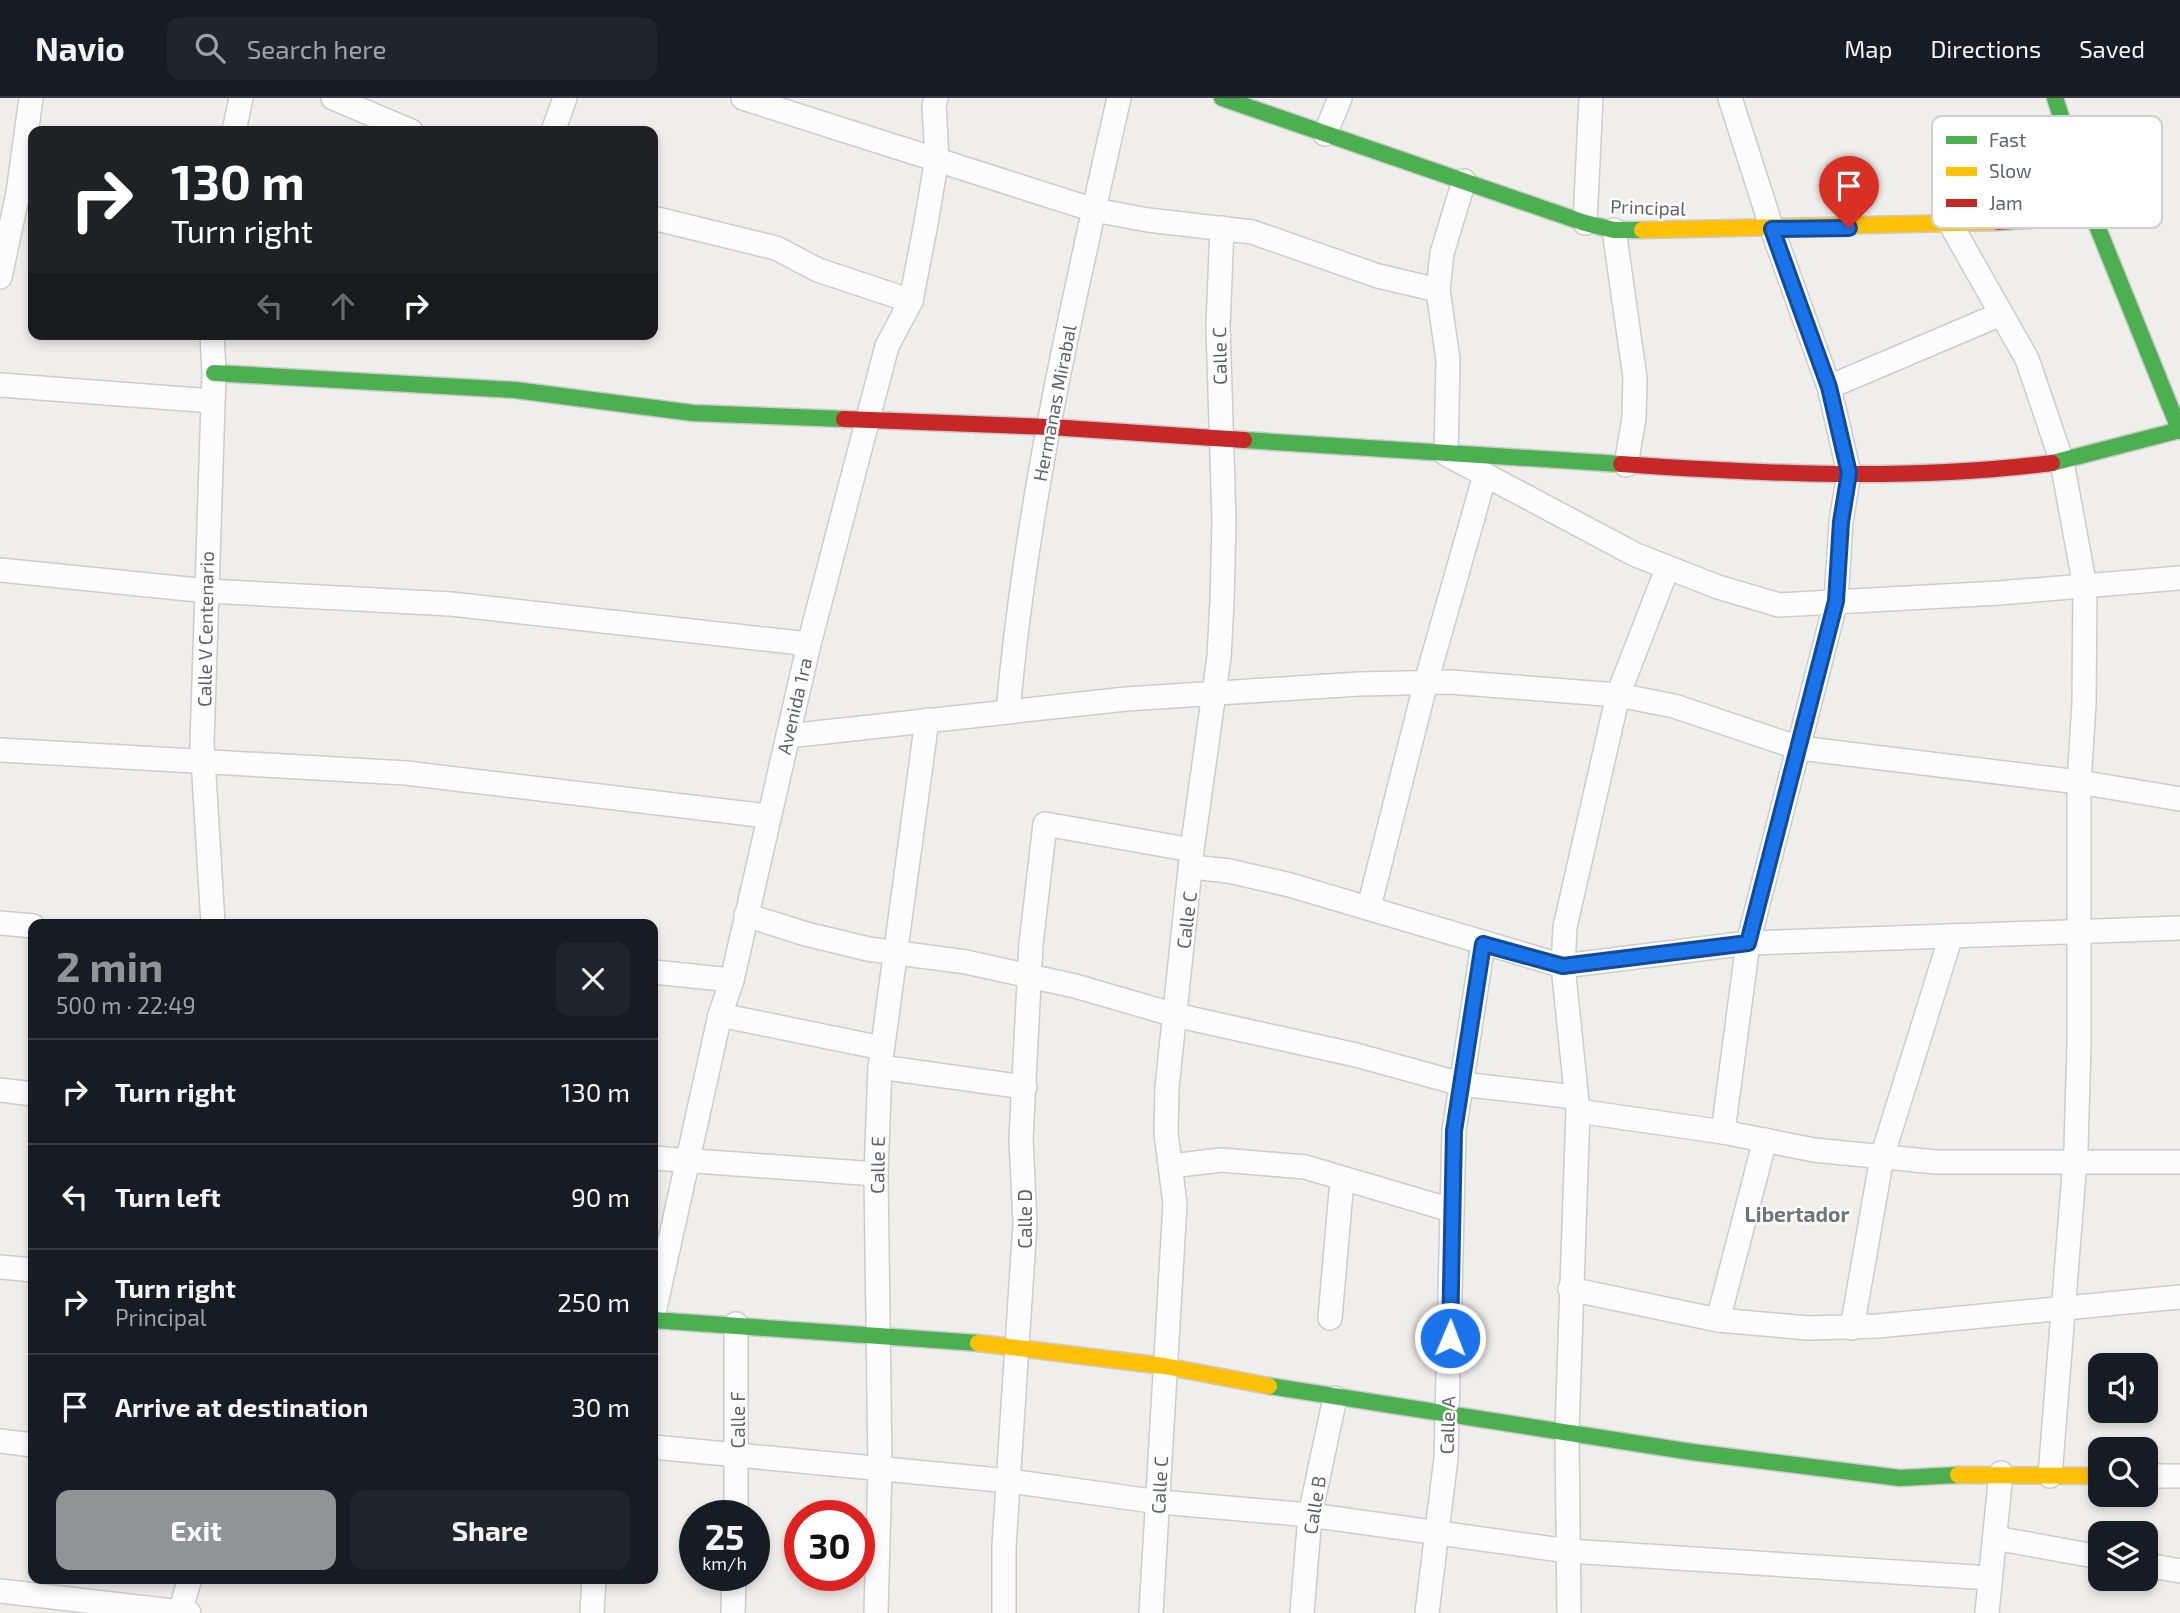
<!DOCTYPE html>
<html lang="en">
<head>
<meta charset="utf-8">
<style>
  body { margin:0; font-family:"Exo 2",sans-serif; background:#20242c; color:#f1f3f6; height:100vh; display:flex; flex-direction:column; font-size:26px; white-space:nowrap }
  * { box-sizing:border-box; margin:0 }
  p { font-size:23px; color:#9ea1a6 }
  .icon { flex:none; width:38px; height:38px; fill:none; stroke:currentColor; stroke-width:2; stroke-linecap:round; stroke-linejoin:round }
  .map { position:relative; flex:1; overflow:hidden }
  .side { position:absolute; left:28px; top:821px; width:630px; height:665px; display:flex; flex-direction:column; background:#171b24; border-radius:14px; box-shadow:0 4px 10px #0003 }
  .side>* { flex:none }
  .top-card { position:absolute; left:28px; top:28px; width:630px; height:214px; border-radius:14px; box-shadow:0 4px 10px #0003; background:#202124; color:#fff; overflow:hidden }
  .controls { position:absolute; left:2088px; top:1255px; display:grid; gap:14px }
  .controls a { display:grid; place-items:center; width:70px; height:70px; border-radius:14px; background:#171b24; box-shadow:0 4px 10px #0003; font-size:35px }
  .speed { position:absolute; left:679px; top:1402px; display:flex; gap:14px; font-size:35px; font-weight:700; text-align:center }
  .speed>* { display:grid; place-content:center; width:91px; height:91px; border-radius:50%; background:#171b24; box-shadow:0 4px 10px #0003; line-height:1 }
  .speed small { font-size:18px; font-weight:400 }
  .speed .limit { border:10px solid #d22; background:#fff; color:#111 }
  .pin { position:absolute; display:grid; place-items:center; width:60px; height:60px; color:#fff; margin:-72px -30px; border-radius:50% 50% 50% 0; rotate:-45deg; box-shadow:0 0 7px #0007 }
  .pin .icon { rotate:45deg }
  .me { position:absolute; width:77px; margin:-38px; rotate:1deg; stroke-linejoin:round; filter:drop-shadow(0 0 5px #0008) }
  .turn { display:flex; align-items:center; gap:24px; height:147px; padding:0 28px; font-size:32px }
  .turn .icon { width:91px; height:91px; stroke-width:2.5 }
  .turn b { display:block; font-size:49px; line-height:60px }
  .lanes { display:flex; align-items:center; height:66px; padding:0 28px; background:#0003; justify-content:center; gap:35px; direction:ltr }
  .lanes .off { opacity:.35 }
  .round { display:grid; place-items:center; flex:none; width:74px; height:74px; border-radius:14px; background:#20242c }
  .summary { display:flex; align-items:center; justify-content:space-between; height:119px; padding:0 28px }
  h1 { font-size:42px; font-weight:700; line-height:52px; color:#919496 }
  .primary-button { display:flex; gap:14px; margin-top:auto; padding:14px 28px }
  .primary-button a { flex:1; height:80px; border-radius:14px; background:#919496; color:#fff; font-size:28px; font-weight:700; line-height:80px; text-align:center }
  .primary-button a+a { background:#20242c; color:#f1f3f6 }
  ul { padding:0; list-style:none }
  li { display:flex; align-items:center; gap:21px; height:105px; padding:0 28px; border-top:2px solid #363941 }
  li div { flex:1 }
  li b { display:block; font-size:26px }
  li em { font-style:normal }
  header { display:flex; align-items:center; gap:42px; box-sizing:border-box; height:98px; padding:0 35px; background:#171b24; border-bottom:2px solid #363941 }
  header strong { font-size:33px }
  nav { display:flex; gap:38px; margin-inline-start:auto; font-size:24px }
  .search { width:490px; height:63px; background:#20242c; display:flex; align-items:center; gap:18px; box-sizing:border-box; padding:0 24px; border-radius:14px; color:#9ea1a6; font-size:26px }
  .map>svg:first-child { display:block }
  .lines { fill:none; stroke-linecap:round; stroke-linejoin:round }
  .street-casing { stroke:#cbcccc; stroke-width:26 }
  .fast-casing { stroke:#cacacb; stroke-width:19 }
  .slow-casing { stroke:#cacacb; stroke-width:19 }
  .jam-casing { stroke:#cacacb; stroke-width:19 }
  .street { stroke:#fdfcfc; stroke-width:23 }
  .fast { stroke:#4caf50; stroke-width:16 }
  .slow { stroke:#ffc107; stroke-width:16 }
  .jam { stroke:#c62828; stroke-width:16 }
  .route-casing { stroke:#114b97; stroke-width:18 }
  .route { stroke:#1a73e8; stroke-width:12 }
  .labels { text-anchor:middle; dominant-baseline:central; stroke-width:5; stroke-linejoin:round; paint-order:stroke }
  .street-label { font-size:19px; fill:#5f6368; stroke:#fff }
  .neighbourhood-label { font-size:21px; font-weight:bold; fill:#70757a; stroke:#fff }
  .key { fill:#fff; stroke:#cfd0d2; stroke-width:2 }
  .key-label { font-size:19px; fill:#5f6368 }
</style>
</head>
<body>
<header>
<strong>Navio</strong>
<div class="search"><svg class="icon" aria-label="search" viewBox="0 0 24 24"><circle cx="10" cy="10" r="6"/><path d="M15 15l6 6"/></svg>Search here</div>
<nav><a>Map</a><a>Directions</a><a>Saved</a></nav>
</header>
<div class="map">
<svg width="2180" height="1515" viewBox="0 0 2180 1515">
  <rect width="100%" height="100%" fill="#efeeea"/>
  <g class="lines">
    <defs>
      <g id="street">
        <path d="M333,0L411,33"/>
        <path d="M743,0L1094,112L1148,122L1252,134L1378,178L1438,192"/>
        <path d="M234,33L241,0"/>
        <path d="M553,33L565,0"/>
        <path d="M1325,36L1340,0"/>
        <path d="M1464,83L1442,155L1438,192L1448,262L1446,356L1636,457L1718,489L1779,507L1999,495L2180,480"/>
        <path d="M653,120L776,150L818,172L911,203"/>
        <path d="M1585,125L1591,0"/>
        <path d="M1951,127L2027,261L2062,364L2085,489L2084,606L2079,684V946L2076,1050L2050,1378"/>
        <path d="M1614,132L1635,280L1634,320L1626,367"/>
        <path d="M0,179L18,95L31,0"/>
        <path d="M212,236L214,275L202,645L213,826"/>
        <path d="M0,287L212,303"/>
        <path d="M1829,289L2001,216"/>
        <path d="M0,472L208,493L451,506L809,546"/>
        <path d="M1008,614C1026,407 1073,203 1119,0"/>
        <path d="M788,638L1126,601L1359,586L1450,584L1618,597L1674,608L1799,650L2079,684L2180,701"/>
        <path d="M0,652L406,675L767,718"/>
        <path d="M1192,769L1229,773L1290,787L1563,868L1748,845L2180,830"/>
        <path d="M1369,809L1426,584L1485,377"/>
        <path d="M746,817L806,836L868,851L966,864L1075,888L1175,917L1356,957L1461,986L1575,999"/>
        <path d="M0,825L33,828"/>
        <path d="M653,874L732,882"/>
        <path d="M720,917L882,950"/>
        <path d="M880,969L1025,989"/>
        <path d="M0,992L33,996"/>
        <path d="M1578,1013L1723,1034L1814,1052L1936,1064H2180"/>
        <path d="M1723,1034L1748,845L1836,503L1841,424L1849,375L1829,289L1772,131L1730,0"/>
        <path d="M653,1060L876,1076"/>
        <path d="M1171,1068L1221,1062L1305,1069L1451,1112"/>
        <path d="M0,1169L33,1172"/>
        <path d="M1570,1191L1718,1222L1808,1230L1878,1228L2180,1199"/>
        <path d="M653,1219L720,917L732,882L809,546L887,248L911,203L926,125L937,60L934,8L936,0"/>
        <path d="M1330,1220L1342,1082"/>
        <path d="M1718,1222L1765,1042"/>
        <path d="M1852,1230L1882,1059L1951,838"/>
        <path d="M0,1343L33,1347"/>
        <path d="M653,1349L1010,1383L1159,1404L1310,1417L1568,1453L1990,1480"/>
        <path d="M2146,1378H2180"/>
        <path d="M736,1418V1226"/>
        <path d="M1995,1440L2100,1459"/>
        <path d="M2146,1467L2180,1473"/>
        <path d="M0,1493L189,1515"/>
        <path d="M180,1515L190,1480"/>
        <path d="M592,1515L594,1480"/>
        <path d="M733,1515L734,1477"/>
        <path d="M876,1515L880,1371L876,1076L880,969L927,622"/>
        <path d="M1004,1515V1448L1025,1125L1021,1041L1031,846L1045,726L1192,752"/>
        <path d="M1151,1515L1175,1106L1166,1035L1167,989L1192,752L1219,559L1222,504L1224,422L1218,228L1222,130"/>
        <path d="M1302,1515L1310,1417L1335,1300"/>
        <path d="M1427,1515L1446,1360L1454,1033L1483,846"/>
        <path d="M1569,1515L1567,1333L1578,1013L1563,868L1565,829L1618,597L1667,471"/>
        <path d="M1987,1515L2001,1375"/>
      </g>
      <g id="fast">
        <path d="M1222,0L1585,125L1614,132H1642"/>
        <path d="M2055,0L2093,118L2180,333"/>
        <path d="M214,275L515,292L693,315L844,321"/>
        <path d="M1244,342L1621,366"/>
        <path d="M2052,365L2180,332"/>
        <path d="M653,1222L978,1245"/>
        <path d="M1269,1288L1692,1354L1900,1380L1958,1377"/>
      </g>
      <g id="slow">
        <path d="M1642,132L1998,124"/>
        <path d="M978,1245L1164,1268L1269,1288"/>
        <path d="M1958,1377L2100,1378"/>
      </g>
      <g id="jam">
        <path d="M1998,124L2093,118"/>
        <path d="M844,321L1050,329L1244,342"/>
        <path d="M1621,366C1764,376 1910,383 2052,365"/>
      </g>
    </defs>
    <use href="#street" class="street-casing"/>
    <use href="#fast" class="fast-casing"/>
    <use href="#slow" class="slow-casing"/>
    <use href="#jam" class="jam-casing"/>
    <use href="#street" class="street"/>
    <use href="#fast" class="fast"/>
    <use href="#slow" class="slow"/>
    <use href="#jam" class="jam"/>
  </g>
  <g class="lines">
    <defs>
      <path id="route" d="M1450,1240L1454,1033L1483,846L1563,868L1748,845L1836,503L1841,424L1849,375L1829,289L1772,131L1849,130"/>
    </defs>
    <use href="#route" class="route-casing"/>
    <use href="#route" class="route"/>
  </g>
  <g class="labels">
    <g class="street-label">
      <text transform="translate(1648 109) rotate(2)">Principal</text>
      <text transform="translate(1219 258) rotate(-91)">Calle C</text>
      <text transform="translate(1054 305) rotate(-79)">Hermanas Mirabal</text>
      <text transform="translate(205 531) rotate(-89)">Calle V Centenario</text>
      <text transform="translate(794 608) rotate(-77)">Avenida 1ra</text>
      <text transform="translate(1186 822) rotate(-83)">Calle C</text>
      <text transform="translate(877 1067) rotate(-89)">Calle E</text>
      <text transform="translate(1024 1121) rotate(-90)">Calle D</text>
      <text transform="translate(737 1322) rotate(-90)">Calle F</text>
      <text transform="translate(1447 1327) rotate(-88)">Calle A</text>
      <text transform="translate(1159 1387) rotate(-87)">Calle C</text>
      <text transform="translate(1314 1407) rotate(-81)">Calle B</text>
    </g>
    <g class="neighbourhood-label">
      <text x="1797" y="1115">Libertador</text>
    </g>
  </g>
  <rect x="1932" y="18" width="230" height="112" rx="10" class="key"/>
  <rect x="1946" y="38" width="31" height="8" fill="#4caf50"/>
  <rect x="1946" y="69" width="31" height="9" fill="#ffc107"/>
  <rect x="1946" y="101" width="31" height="8" fill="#c62828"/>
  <g class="key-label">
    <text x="1989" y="49">Fast</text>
    <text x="1989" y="80">Slow</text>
    <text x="1989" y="112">Jam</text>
  </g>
</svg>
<div class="controls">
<a><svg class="icon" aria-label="sound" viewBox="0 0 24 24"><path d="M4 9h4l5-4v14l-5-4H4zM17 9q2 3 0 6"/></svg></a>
<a><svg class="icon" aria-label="search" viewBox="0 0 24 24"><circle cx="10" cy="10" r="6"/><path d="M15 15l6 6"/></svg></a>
<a><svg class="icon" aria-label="layers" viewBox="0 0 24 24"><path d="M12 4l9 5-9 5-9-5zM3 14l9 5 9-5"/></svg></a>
</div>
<div class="speed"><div>25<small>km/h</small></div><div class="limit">30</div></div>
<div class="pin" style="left:1849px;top:130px;background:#d93025"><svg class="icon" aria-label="arrive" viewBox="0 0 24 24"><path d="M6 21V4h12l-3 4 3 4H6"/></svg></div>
<svg class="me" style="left:1450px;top:1240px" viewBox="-20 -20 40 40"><circle r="17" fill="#1a73e8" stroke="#fff" stroke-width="3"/><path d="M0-11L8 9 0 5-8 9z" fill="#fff"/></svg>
<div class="top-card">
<div class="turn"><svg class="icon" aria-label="right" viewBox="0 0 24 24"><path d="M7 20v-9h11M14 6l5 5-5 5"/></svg><div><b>130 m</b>Turn right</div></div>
<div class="lanes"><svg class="icon off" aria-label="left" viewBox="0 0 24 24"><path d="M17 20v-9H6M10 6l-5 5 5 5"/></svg><svg class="icon off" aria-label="ahead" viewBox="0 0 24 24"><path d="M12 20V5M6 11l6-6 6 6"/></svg><svg class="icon" aria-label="right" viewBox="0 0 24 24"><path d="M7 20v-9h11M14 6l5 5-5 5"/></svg></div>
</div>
<section class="side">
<div class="summary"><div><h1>2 min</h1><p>500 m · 22:49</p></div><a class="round"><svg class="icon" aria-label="close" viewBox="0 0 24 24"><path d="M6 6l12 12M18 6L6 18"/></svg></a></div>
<ul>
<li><svg class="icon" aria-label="right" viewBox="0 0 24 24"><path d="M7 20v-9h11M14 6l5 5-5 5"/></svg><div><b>Turn right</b></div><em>130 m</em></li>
<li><svg class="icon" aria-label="left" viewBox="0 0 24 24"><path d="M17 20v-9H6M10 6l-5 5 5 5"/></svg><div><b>Turn left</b></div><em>90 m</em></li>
<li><svg class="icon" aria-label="right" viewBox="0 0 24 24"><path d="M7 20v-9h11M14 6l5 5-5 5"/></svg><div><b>Turn right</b><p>Principal</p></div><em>250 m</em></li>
<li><svg class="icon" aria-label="arrive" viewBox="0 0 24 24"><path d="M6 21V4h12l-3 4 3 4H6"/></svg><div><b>Arrive at destination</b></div><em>30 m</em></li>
</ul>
<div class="primary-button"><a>Exit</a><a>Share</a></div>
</section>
</div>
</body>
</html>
